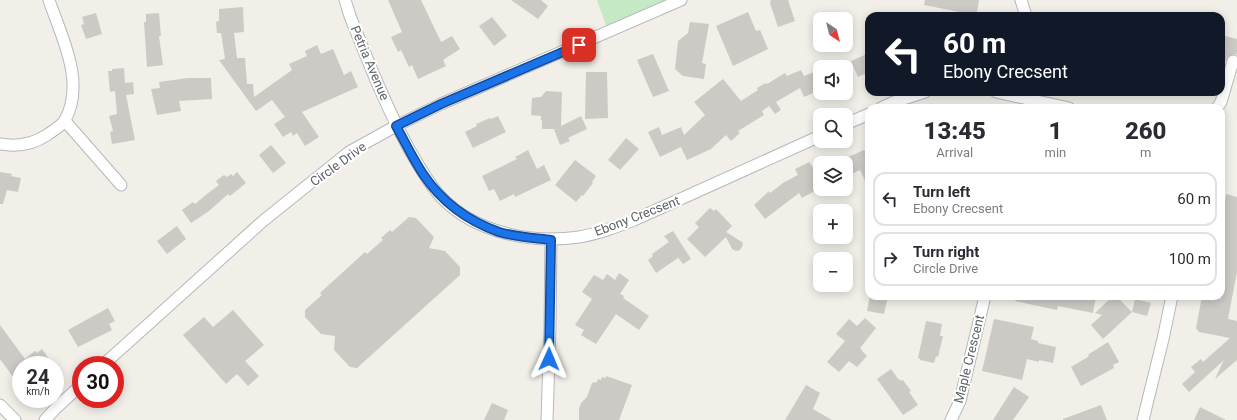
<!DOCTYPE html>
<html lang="en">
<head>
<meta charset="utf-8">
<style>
  body { margin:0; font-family:Roboto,sans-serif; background:#f2f2f3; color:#2b2b33; height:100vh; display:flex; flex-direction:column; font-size:15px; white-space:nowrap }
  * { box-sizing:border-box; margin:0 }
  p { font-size:13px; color:#7c7c81 }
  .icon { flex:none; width:22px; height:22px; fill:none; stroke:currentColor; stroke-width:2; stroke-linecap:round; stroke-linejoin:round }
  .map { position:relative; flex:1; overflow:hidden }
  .sheet { position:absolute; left:865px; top:104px; width:360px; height:196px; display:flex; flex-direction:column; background:#fff; border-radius:12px; box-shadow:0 2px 10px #0003 }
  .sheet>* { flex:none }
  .banner { position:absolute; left:865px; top:12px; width:360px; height:84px; border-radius:12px; box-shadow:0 2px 10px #0003; background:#111827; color:#fff; overflow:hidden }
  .needle { width:26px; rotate:145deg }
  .buttons { position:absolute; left:813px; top:12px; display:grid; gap:8px }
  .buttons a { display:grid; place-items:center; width:40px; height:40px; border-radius:8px; background:#fff; box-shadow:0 2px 10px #0003; font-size:20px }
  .speed { position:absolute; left:12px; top:356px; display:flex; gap:8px; font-size:20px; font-weight:700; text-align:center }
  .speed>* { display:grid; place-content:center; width:52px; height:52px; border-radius:50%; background:#fff; box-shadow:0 2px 10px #0003; line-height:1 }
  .speed small { font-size:10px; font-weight:400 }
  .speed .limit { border:6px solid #d22; background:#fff; color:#111 }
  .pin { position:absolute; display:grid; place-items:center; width:34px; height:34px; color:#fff; margin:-17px; border-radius:8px; box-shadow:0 2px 6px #0006 }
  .me { position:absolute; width:44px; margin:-22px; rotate:1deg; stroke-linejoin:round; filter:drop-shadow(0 0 3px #0008) }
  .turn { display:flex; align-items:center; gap:14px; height:84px; padding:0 12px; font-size:18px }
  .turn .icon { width:52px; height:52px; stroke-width:2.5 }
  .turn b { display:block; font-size:28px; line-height:34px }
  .eta { display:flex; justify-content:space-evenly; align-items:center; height:68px; text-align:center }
  .eta b { font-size:24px; font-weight:800; line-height:28px }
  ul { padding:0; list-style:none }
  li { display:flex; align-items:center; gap:12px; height:54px; margin:0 8px 6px; padding:0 4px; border:2px solid #e1e1e2; border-radius:12px }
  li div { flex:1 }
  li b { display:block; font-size:15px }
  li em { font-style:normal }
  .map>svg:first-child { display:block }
  .green { fill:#c5e8c5 }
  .building { fill:#cccac5 }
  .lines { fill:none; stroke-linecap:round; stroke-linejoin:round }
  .street-casing { stroke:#b5b8bc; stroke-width:13 }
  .street { stroke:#fff; stroke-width:11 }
  .route-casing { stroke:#114b97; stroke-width:10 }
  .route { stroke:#1a73e8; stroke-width:7 }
  .labels { text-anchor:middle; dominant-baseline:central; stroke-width:4; stroke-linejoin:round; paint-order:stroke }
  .street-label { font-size:13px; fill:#5f6368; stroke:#fff }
</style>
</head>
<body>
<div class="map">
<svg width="1237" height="420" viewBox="0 0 1237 420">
  <rect width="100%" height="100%" fill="#f1efe8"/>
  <path class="green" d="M597,0H681L608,31Z"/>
  <g class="building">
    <path d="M388,0H421L441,42L452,36L460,49L443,60L446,66L418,79L412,65L409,67L401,50L398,52L391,37L402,32Z"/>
    <path d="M511,0H541L548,6L538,19Z"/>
    <path d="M770,0H788L795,21L778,27L770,3L771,2Z"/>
    <path d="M925,0H979L977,12H976L975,15L924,5Z"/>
    <path d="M243,7L244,32L234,33L237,58H245L247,84H253L254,97L292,70L289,64L307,56L305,51L317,45L321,54L333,49L344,75L351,71L358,87L302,112L319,137L305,146L297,133L293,136L291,132L283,137L274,124L285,117L272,100L256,111L219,60L225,59L221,33H217L216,22L219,21V9Z"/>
    <path d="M748,12L756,31L760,30L768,49L733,66L716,26Z"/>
    <path d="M96,13L102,34L86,39L81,25L84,24L82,17Z"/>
    <path d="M159,13L161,36H159L163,65L147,67L144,22H146V14Z"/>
    <path d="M492,17L507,36L494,46L479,26Z"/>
    <path d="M690,22L709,24L702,63L706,64L704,79L683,76L675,69L678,41L688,33Z"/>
    <path d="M1221,35L1237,39V54L1228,56L1225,62L1221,65Z"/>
    <path d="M869,53V72L858,77L851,61Z"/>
    <path d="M653,54L669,91L653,97L637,60Z"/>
    <path d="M124,68L125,83L133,82L134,94L126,95L135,140L112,144L110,132L113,131L109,116L117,114L115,91L110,92L108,71H112V69Z"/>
    <path d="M801,70L804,76L820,70V90L804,97L800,88L776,102L781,110L775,114L769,106L762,111L764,115L738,131L740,133L731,141L726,135L711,149L687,160L681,147L660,157L648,132L659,127L662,135L681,127L684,135L705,115L694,102L723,79L741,101L758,90L757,88L766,83L767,84L785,73L787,76Z"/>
    <path d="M586,72H607L608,118L585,119Z"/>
    <path d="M188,78H211L212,99L179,101L181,111L157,115L151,89L160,88L159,82Z"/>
    <path d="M546,91L562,92L561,126L581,116L587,129L568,138L570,141L560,145L554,129H542V120L541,121V116L531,115L532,98L541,97Z"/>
    <path d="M498,116L506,132L473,148L465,132L477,126L476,124L490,118L491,119Z"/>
    <path d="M626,138L639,149L620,170L608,160Z"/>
    <path d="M271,145L286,163L273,173L259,155Z"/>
    <path d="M869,149V189L860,170L846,177V158L864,150L865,151Z"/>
    <path d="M528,150L537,169L544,165L551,180L515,197L514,194L500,201L494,189L489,191L482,176L517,159L515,157Z"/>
    <path d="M575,160L596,176L592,182L593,183L583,196L582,195L576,202L555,185Z"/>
    <path d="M809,162L816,172L820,170V188L802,198L799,193L765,219L754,205L769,191L770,193L783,183L798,175L795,169Z"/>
    <path d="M0,172L12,174L11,176L21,178L18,192L7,190L3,204H0Z"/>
    <path d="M237,172L246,183L230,196L228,194L209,211L191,223L182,210L193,202L195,204L207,194L219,185L216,181L224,175L227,177L231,174L233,176Z"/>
    <path d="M1226,194L1237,197V272L1228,319L1237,321V360L1215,379L1224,360L1189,392L1182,384L1195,372L1191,367L1201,359L1203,362L1230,338L1199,332L1196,328L1202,296L1221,299V254L1225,237L1221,236V210L1223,200L1225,201Z"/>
    <path d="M710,208L714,211L716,209L732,226L726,232L742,242L743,245L740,250L736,251L732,249L726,237L705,257L687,239L699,227L695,223Z"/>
    <path d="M409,217L416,218L434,237L429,248L445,251L460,267V275L357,368L350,367L334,350L335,336L321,334L305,317V310L322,295L320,293L365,252L367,254L383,240L381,238L390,230L392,232Z"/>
    <path d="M177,226L186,239L167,254L157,241Z"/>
    <path d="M673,231L691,259L683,264L677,256L678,258L656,273L648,260L653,256L652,254L669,242L664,236Z"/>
    <path d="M619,273L629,280L620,294L624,296L623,298L649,316L639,330L616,314L596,344L581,335L584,330L575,325L592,299L582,292L594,275L603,280L607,274L615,280Z"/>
    <path d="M870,296H888L884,314L867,311Z"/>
    <path d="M1016,296H1096L1093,313L1058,306L1057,310L1015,301Z"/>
    <path d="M1113,296H1116L1132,312L1103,339L1091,325L1102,315L1095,313Z"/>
    <path d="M1135,299L1151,303L1147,316L1132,312Z"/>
    <path d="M108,308L115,321L109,324L112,330L78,347L68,330Z"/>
    <path d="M233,310L264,345L245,361L259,376L248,386L237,374L226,384L183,335L204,317L213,327Z"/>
    <path d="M865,318L876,328L860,348L862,349L861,350L867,356L857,367L849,361L839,372L827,362L845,341L836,334L849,319L857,326Z"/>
    <path d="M994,319L1034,327L1031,339L1038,341V343L1056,347L1053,363L1039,360V362L1027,359L1022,380L982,371Z"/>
    <path d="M926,321L942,324L940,336H943L938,357L936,356L934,363L920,360V359L918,358Z"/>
    <path d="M0,325L25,359L35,351L37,353L42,349L53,365H21V388L0,359Z"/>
    <path d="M1108,342L1119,362L1113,365L1114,368L1081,386L1071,367L1088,357L1089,354Z"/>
    <path d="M891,369L899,380L900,379L901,381L903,380L911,391L909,392L918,405L903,415L877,379Z"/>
    <path d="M606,376L632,385L619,420H579V409L581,403L587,397L592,383L597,382L598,379L601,380L602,377L606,378Z"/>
    <path d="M806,385L820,393L813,409L832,420H785Z"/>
    <path d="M1014,387L1029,397L1013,420H993Z"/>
    <path d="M492,403L508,410L504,420H484Z"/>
    <path d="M1101,405L1107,420H1063V419Z"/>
    <path d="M1200,407L1226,420H1194Z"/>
  </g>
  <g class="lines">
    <defs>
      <g id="street">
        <path d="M345,0L350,16C368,61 386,107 409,149C419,166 428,183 441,197C475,233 532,244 579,237C598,234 616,227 634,220L820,136"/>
        <path d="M1021,0L1026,16"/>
        <path d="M996,92L1069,108"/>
        <path d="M881,108L894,102L925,92"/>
        <path d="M1217,108L1221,102L1233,61"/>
        <path d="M65,121L121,185"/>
        <path d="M846,124L869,114"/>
        <path d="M0,144C16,147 33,144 47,135C52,131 62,126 65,120C86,82 61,36 49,0"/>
        <path d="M103,365L263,221L349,152L396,126L441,104L681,0"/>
        <path d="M0,405L15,420"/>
        <path d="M45,420L55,409L81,385"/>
        <path d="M547,420L550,327L551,240"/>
        <path d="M951,420L960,401L985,296"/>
        <path d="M1143,420L1163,339L1172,296"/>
      </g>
    </defs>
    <use href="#street" class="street-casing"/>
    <use href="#street" class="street"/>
  </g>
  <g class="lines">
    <defs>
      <path id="route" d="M549,359L551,240C534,238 516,237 499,232C468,221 441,201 423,174C413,159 405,142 396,126L441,104L579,45"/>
    </defs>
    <use href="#route" class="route-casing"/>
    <use href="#route" class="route"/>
  </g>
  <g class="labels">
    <g class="street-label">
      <text transform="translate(370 63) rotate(67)">Petria Avenue</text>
      <text transform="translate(338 164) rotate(-36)">Circle Drive</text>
      <text transform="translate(637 216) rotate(-21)">Ebony Crecsent</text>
      <text transform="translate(969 359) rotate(-76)">Maple Crescent</text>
    </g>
  </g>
</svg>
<div class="buttons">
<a><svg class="needle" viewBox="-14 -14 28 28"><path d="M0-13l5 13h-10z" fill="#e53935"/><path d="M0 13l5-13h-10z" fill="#7c7c81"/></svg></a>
<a><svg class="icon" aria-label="sound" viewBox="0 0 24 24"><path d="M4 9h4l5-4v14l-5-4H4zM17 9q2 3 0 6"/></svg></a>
<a><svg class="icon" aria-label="search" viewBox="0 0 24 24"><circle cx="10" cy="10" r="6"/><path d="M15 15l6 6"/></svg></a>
<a><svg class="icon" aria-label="layers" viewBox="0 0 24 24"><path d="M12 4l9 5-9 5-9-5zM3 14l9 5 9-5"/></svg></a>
<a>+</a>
<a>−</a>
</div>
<div class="speed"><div>24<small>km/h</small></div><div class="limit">30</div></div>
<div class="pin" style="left:579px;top:45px;background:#d93025"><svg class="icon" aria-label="arrive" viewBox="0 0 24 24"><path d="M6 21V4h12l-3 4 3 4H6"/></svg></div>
<svg class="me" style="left:549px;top:359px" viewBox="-20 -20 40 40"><path d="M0-17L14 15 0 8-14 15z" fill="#1a73e8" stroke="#fff" stroke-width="4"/></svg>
<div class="banner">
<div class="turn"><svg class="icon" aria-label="left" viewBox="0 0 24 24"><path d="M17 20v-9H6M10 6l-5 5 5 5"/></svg><div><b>60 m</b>Ebony Crecsent</div></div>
</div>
<section class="sheet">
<div class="eta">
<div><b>13:45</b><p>Arrival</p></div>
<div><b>1</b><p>min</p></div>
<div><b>260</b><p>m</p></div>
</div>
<ul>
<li><svg class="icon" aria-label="left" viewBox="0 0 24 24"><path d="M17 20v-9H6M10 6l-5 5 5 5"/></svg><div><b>Turn left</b><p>Ebony Crecsent</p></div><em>60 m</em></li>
<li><svg class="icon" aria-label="right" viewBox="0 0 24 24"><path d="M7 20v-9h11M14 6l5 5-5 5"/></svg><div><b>Turn right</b><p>Circle Drive</p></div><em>100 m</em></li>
</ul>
</section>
</div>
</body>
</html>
